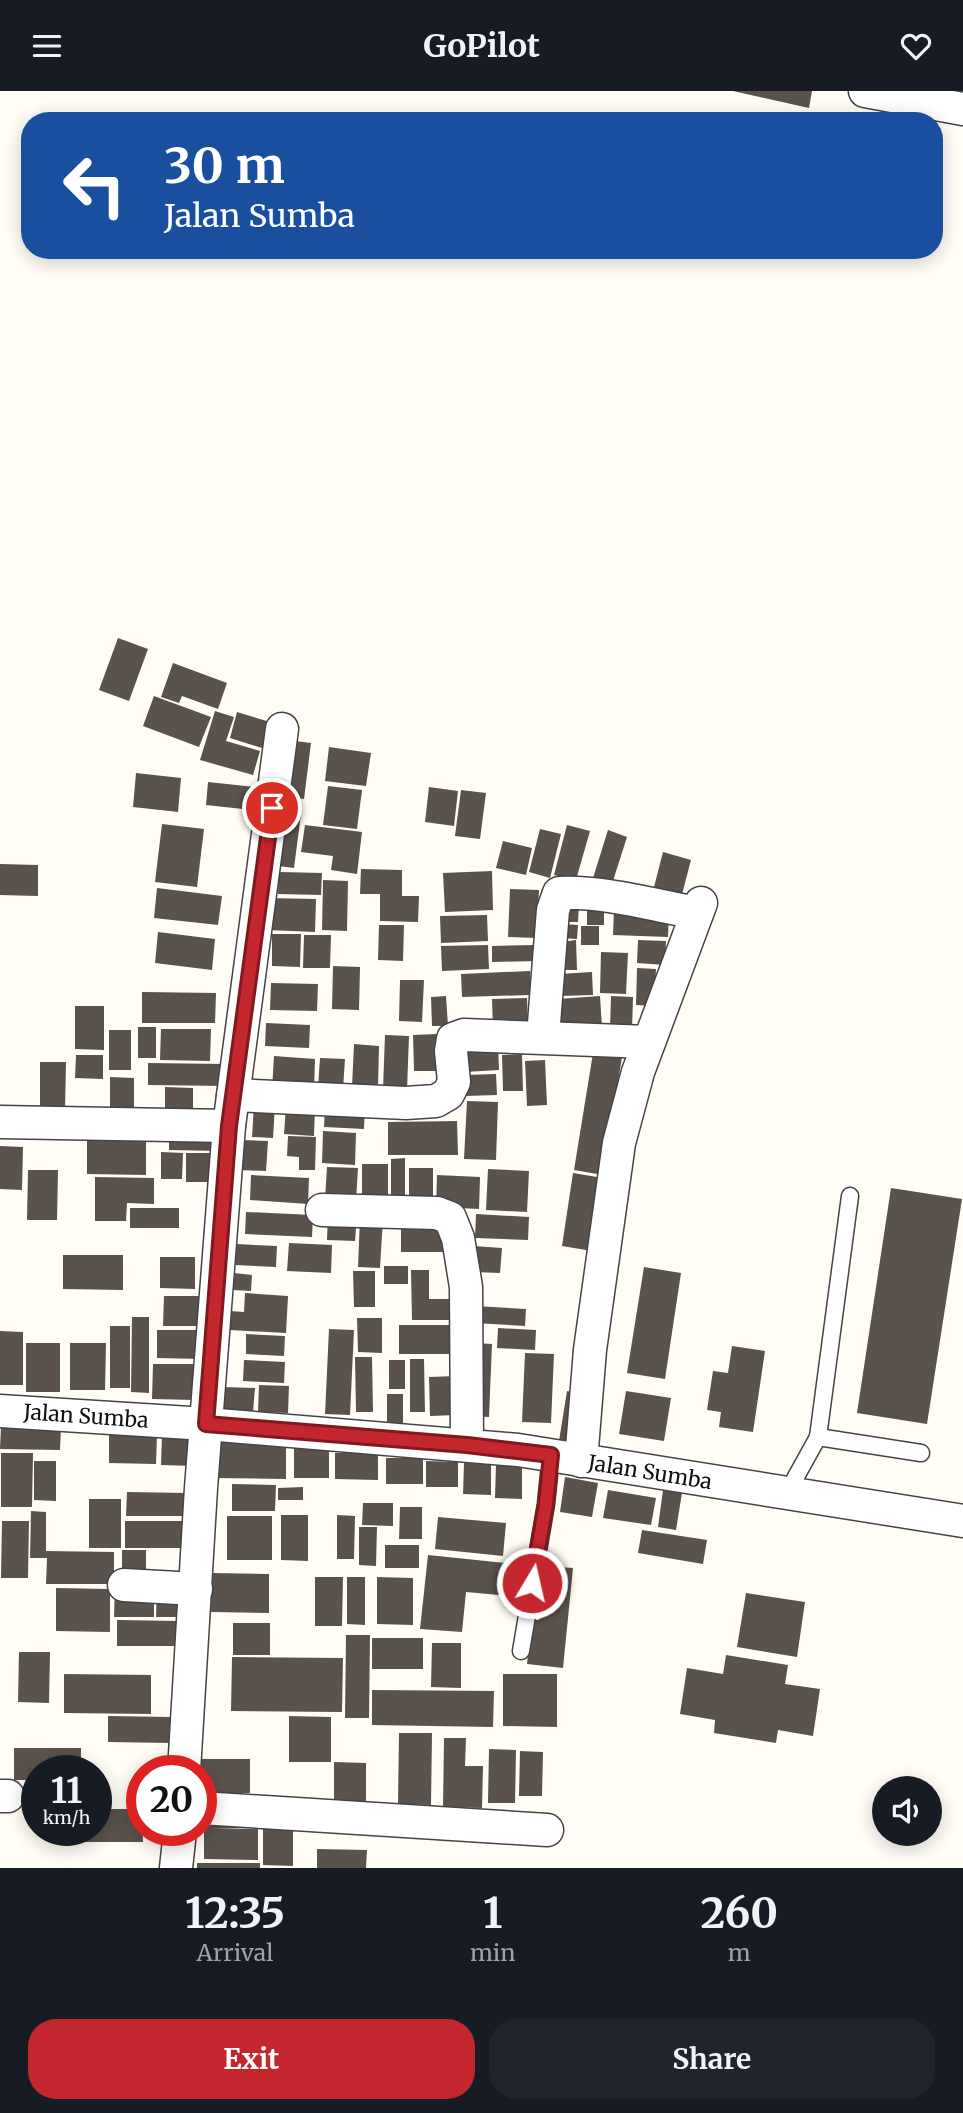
<!DOCTYPE html>
<html lang="en">
<head>
<meta charset="utf-8">
<style>
  body { margin:0; font-family:Merriweather,serif; background:#20242c; color:#f1f3f6; height:100vh; display:flex; flex-direction:column; font-size:26px; white-space:nowrap }
  * { box-sizing:border-box; margin:0 }
  p { font-size:23px; color:#9ea1a6 }
  .icon { flex:none; width:38px; height:38px; fill:none; stroke:currentColor; stroke-width:2; stroke-linecap:round; stroke-linejoin:round }
  .map { position:relative; height:1777px; overflow:hidden }
  .drawer { display:flex; flex-direction:column; background:#171b24; flex:1 }
  .drawer>* { flex:none }
  .guide { position:absolute; left:21px; top:21px; width:922px; height:147px; border-radius:28px; box-shadow:0 4px 18px #0003; background:#1a4fa0; color:#fff; overflow:hidden }
  .tools { position:absolute; left:872px; top:1685px; display:grid; gap:14px }
  .tools a { display:grid; place-items:center; width:70px; height:70px; border-radius:50%; background:#171b24; box-shadow:0 4px 18px #0003; font-size:35px }
  .speed { position:absolute; left:21px; top:1664px; display:flex; gap:14px; font-size:35px; font-weight:700; text-align:center }
  .speed>* { display:grid; place-content:center; width:91px; height:91px; border-radius:50%; background:#171b24; box-shadow:0 4px 18px #0003; line-height:1 }
  .speed small { font-size:18px; font-weight:400 }
  .speed .limit { border:10px solid #d22; background:#fff; color:#111 }
  .pin { position:absolute; display:grid; place-items:center; width:60px; height:60px; color:#fff; margin:-30px; border:4px solid #fff; border-radius:50%; box-shadow:0 2px 7px #0007 }
  .me { position:absolute; width:77px; margin:-38px; rotate:9deg; stroke-linejoin:round; filter:drop-shadow(0 0 5px #0008) }
  .turn { display:flex; align-items:center; gap:24px; height:147px; padding:0 28px; font-size:32px }
  .turn .icon { width:91px; height:91px; stroke-width:2.5 }
  .turn b { display:block; font-size:49px; line-height:60px }
  .eta { display:flex; justify-content:space-evenly; align-items:center; height:119px; text-align:center }
  .eta b { font-size:42px; font-weight:700; line-height:49px }
  .cta { display:flex; gap:14px; margin-top:auto; padding:14px 28px }
  .cta a { flex:1; height:80px; border-radius:28px; background:#c4262e; color:#fff; font-size:28px; font-weight:700; line-height:80px; text-align:center }
  .cta a+a { background:#20242c; color:#f1f3f6 }
  header { display:flex; justify-content:space-between; align-items:center; height:91px; padding:0 28px; background:#171b24; font-size:32px; font-weight:700 }
  .map>svg:first-child { display:block }
  .building { fill:#5a524d }
  .lines { fill:none; stroke-linecap:round; stroke-linejoin:round }
  .service-casing { stroke:#444; stroke-width:19 }
  .minor-casing { stroke:#444; stroke-width:35 }
  .service { stroke:#fff; stroke-width:16 }
  .minor { stroke:#fff; stroke-width:32 }
  .route-casing { stroke:#7f191e; stroke-width:18 }
  .route { stroke:#c4262e; stroke-width:12 }
  .labels { text-anchor:middle; dominant-baseline:central; stroke-width:7; stroke-linejoin:round; paint-order:stroke }
  .street-label { font-size:21px; fill:#111; stroke:#fff }
</style>
</head>
<body>
<header><svg class="icon" aria-label="menu" viewBox="0 0 24 24"><path d="M4 6h16M4 12h16M4 18h16"/></svg>GoPilot<svg class="icon" aria-label="heart" viewBox="0 0 24 24"><path d="M12 20l-8-8c-3-5 5-10 8-4 3-6 11-1 8 4z"/></svg></header>
<div class="map">
<svg width="963" height="1777" viewBox="0 0 963 1777">
  <rect width="100%" height="100%" fill="#fffdf5"/>
  <g class="building">
    <path d="M733,0H812L809,17Z"/>
    <path d="M118,547L148,558L129,610L99,599Z"/>
    <path d="M173,572L227,592L218,618L182,605L179,612L161,606Z"/>
    <path d="M154,605L211,626L199,656L143,635Z"/>
    <path d="M215,620L234,626L226,650L260,660L253,684L200,669Z"/>
    <path d="M237,621L270,631L262,657L230,647Z"/>
    <path d="M287,649L311,652L304,708L280,705Z"/>
    <path d="M329,656L371,662L366,695L325,690Z"/>
    <path d="M136,682L181,687L178,721L133,716Z"/>
    <path d="M208,691L255,696L252,719L206,714Z"/>
    <path d="M328,695L362,699L357,738L323,734Z"/>
    <path d="M429,696L458,700L454,735L425,731Z"/>
    <path d="M461,699L486,702L480,748L455,745Z"/>
    <path d="M278,720L301,723L294,777L271,774Z"/>
    <path d="M162,733L204,738L197,796L155,791Z"/>
    <path d="M305,734L362,741L357,783L331,779L333,765L301,761Z"/>
    <path d="M567,734L590,740L576,789L554,784Z"/>
    <path d="M540,738L561,743L550,787L529,781Z"/>
    <path d="M608,739L627,746L612,793L593,787Z"/>
    <path d="M503,750L532,757L526,784L496,777Z"/>
    <path d="M663,761L691,769L680,811L652,804Z"/>
    <path d="M0,773L38,774V805L0,804Z"/>
    <path d="M361,778L402,779V805H419L418,831L380,830V803H360Z"/>
    <path d="M492,780L493,819L445,821L443,782Z"/>
    <path d="M279,781L322,782L321,804L278,803Z"/>
    <path d="M323,789L348,790L347,840L322,839Z"/>
    <path d="M157,797L222,805L218,834L154,827Z"/>
    <path d="M510,798L539,799L537,847L508,846Z"/>
    <path d="M267,807L316,808L315,841L267,839Z"/>
    <path d="M604,811V834H587V812Z"/>
    <path d="M579,813L578,831H561V814Z"/>
    <path d="M614,817L669,819L668,846L613,844Z"/>
    <path d="M487,824L488,850L441,852L440,825Z"/>
    <path d="M560,833L578,834L577,848L561,847Z"/>
    <path d="M379,834H404L403,870L378,869Z"/>
    <rect x="581" y="835" width="18" height="19"/>
    <path d="M158,841L215,848L212,879L155,872Z"/>
    <path d="M272,843H301L300,876L272,875Z"/>
    <path d="M304,844H331L330,877H303Z"/>
    <path d="M576,849L577,879H561V851Z"/>
    <path d="M638,849L666,850L665,874L637,872Z"/>
    <path d="M488,854L489,878L442,880L441,855Z"/>
    <path d="M534,854L535,870L492,871V855Z"/>
    <path d="M601,861L628,862L626,903L600,902Z"/>
    <path d="M333,875L360,876L359,919L332,918Z"/>
    <path d="M637,877L656,878L654,915L636,914Z"/>
    <path d="M530,880L531,904L462,906L461,883Z"/>
    <path d="M592,881L593,904L560,905L559,883Z"/>
    <path d="M400,889H424L422,931L399,930Z"/>
    <path d="M271,892L318,893L317,920L270,919Z"/>
    <path d="M142,901L216,902L215,932H142Z"/>
    <path d="M446,905L448,935H432L431,906Z"/>
    <path d="M600,905L602,936L559,939L558,908Z"/>
    <path d="M611,905L633,906L632,939L610,938Z"/>
    <path d="M527,907L528,937L493,938L492,908Z"/>
    <path d="M75,915H104V959L75,958Z"/>
    <path d="M266,932L310,934L309,957L265,955Z"/>
    <rect x="138" y="936" width="18" height="31"/>
    <path d="M161,938H211L210,970L160,969Z"/>
    <rect x="109" y="939" width="22" height="40"/>
    <path d="M437,943L438,980H414L413,944Z"/>
    <path d="M385,944L409,945L407,999L383,998Z"/>
    <path d="M498,951L499,979L465,981L463,952Z"/>
    <path d="M354,953L379,955L378,997L352,996Z"/>
    <path d="M594,956L623,960L603,1084L574,1079Z"/>
    <path d="M522,963L523,1000H503L502,964Z"/>
    <path d="M76,964H103V988L75,987Z"/>
    <path d="M274,965L315,968L314,1000L272,998Z"/>
    <path d="M320,967L345,968L343,998L318,997Z"/>
    <path d="M545,969L547,1014L527,1015L525,970Z"/>
    <path d="M40,971H66L65,1019H40Z"/>
    <path d="M148,972L226,973V995L148,994Z"/>
    <path d="M496,983L497,1004L465,1005L464,984Z"/>
    <path d="M110,986L134,987V1024L110,1023Z"/>
    <path d="M165,996L193,997V1022H165Z"/>
    <path d="M467,1010L498,1011L496,1069L464,1068Z"/>
    <path d="M325,1013L365,1015L364,1038L324,1036Z"/>
    <path d="M254,1014H275L273,1047L252,1046Z"/>
    <path d="M286,1014L315,1015L314,1045L284,1043Z"/>
    <path d="M457,1030L458,1064H388V1031Z"/>
    <path d="M169,1038L220,1039V1060L169,1059Z"/>
    <path d="M323,1040L356,1042L355,1074L322,1072Z"/>
    <path d="M288,1045L316,1046L315,1079H299V1066L287,1065Z"/>
    <path d="M87,1047L146,1048V1084L87,1083Z"/>
    <path d="M241,1049L268,1050L266,1080L239,1079Z"/>
    <path d="M0,1055L23,1056L22,1099L0,1098Z"/>
    <path d="M161,1061L183,1062L182,1088H161Z"/>
    <rect x="186" y="1062" width="26" height="29"/>
    <path d="M405,1067V1108H391V1068Z"/>
    <rect x="362" y="1073" width="26" height="35"/>
    <path d="M327,1076L358,1077L356,1110L325,1108Z"/>
    <rect x="409" y="1077" width="24" height="32"/>
    <path d="M488,1078L529,1080L527,1121L486,1119Z"/>
    <path d="M28,1079H58L57,1129H27Z"/>
    <path d="M573,1082L603,1087L592,1160L562,1155Z"/>
    <path d="M251,1084L309,1087L308,1113L250,1109Z"/>
    <path d="M437,1084L480,1086L479,1118L436,1116Z"/>
    <path d="M95,1086L154,1087V1113L127,1112L126,1130H95Z"/>
    <path d="M891,1097L962,1108L927,1333L857,1322Z"/>
    <rect x="130" y="1117" width="49" height="20"/>
    <path d="M246,1121L313,1124L312,1146L245,1143Z"/>
    <path d="M328,1123L357,1125L355,1150L327,1149Z"/>
    <path d="M476,1123L529,1126L528,1149L475,1147Z"/>
    <path d="M360,1126L383,1127L380,1177L358,1176Z"/>
    <path d="M401,1136H444L445,1161H401Z"/>
    <path d="M289,1152L332,1154L331,1182L287,1180Z"/>
    <path d="M236,1153L277,1155L276,1176L235,1174Z"/>
    <path d="M474,1155L502,1157L500,1182L473,1181Z"/>
    <path d="M63,1164H123V1199L63,1198Z"/>
    <path d="M160,1166H195V1198L160,1197Z"/>
    <rect x="384" y="1175" width="24" height="18"/>
    <path d="M644,1176L681,1182L665,1288L627,1282Z"/>
    <path d="M411,1179H429V1208H455L456,1229H412Z"/>
    <path d="M353,1180H375V1216H354Z"/>
    <path d="M234,1182L252,1184L251,1200L233,1199Z"/>
    <path d="M245,1202L288,1205L286,1242L230,1239V1220L244,1221Z"/>
    <path d="M164,1205H200V1235H163Z"/>
    <path d="M475,1215L526,1218L525,1235L474,1232Z"/>
    <path d="M132,1226H149V1302L131,1301Z"/>
    <path d="M357,1227H382V1262L358,1261Z"/>
    <path d="M399,1234H457L458,1263H399Z"/>
    <rect x="110" y="1235" width="20" height="62"/>
    <path d="M498,1237L536,1239L535,1259L497,1257Z"/>
    <path d="M329,1238L354,1239L350,1324L325,1323Z"/>
    <path d="M157,1239H202V1268L157,1267Z"/>
    <path d="M0,1240L23,1241V1294H0Z"/>
    <path d="M246,1243L285,1245L284,1265L246,1263Z"/>
    <rect x="26" y="1252" width="34" height="49"/>
    <path d="M70,1252H106L105,1299H70Z"/>
    <path d="M475,1252L492,1253L489,1326L471,1325Z"/>
    <path d="M732,1255L765,1260L753,1341L719,1336L721,1321L707,1319L713,1280L728,1282Z"/>
    <path d="M525,1262L554,1263L551,1332L522,1331Z"/>
    <path d="M355,1266H372L373,1321H356Z"/>
    <path d="M410,1268H424L425,1321H410Z"/>
    <path d="M244,1269L285,1271L284,1292L243,1290Z"/>
    <rect x="389" y="1269" width="16" height="29"/>
    <path d="M153,1273H195V1309L152,1308Z"/>
    <path d="M456,1285L457,1324L430,1325L429,1286Z"/>
    <path d="M259,1294L289,1295L288,1322L258,1321Z"/>
    <path d="M223,1296L255,1297L253,1321L222,1320Z"/>
    <path d="M567,1300L581,1303L574,1353L559,1350Z"/>
    <path d="M626,1300L671,1307L664,1350L619,1343Z"/>
    <rect x="387" y="1303" width="16" height="32"/>
    <path d="M1,1336H61L60,1359L0,1358Z"/>
    <path d="M109,1343H157L156,1373L109,1372Z"/>
    <path d="M162,1343L195,1344L194,1375L161,1374Z"/>
    <path d="M213,1351L286,1352V1388L213,1387Z"/>
    <rect x="294" y="1352" width="35" height="35"/>
    <path d="M1,1362H33L32,1416H1Z"/>
    <path d="M335,1362H378V1389L335,1388Z"/>
    <rect x="386" y="1367" width="37" height="26"/>
    <path d="M34,1370H56V1410L34,1409Z"/>
    <path d="M426,1370L458,1371V1396H426Z"/>
    <path d="M464,1372H491V1404L463,1403Z"/>
    <path d="M496,1373H522V1408L495,1407Z"/>
    <path d="M565,1386L598,1392L592,1426L560,1421Z"/>
    <path d="M232,1393L276,1394L275,1420H232Z"/>
    <path d="M303,1396V1409H278V1397Z"/>
    <path d="M608,1399L656,1407L651,1434L603,1427Z"/>
    <path d="M663,1399L682,1402L676,1439L658,1436Z"/>
    <path d="M127,1401L188,1402V1425H126Z"/>
    <rect x="89" y="1408" width="32" height="49"/>
    <path d="M363,1412H393V1435L362,1434Z"/>
    <path d="M400,1416H422V1448H399Z"/>
    <path d="M31,1420L46,1421V1460L114,1461V1493H46L47,1467H30Z"/>
    <path d="M281,1424H308V1470L281,1469Z"/>
    <path d="M337,1424L355,1425L354,1468H337Z"/>
    <rect x="227" y="1425" width="45" height="44"/>
    <path d="M438,1426L506,1432L503,1465L435,1458Z"/>
    <path d="M2,1430H29L28,1487H1Z"/>
    <path d="M125,1430H189L188,1457H125Z"/>
    <path d="M359,1436H377L376,1475L359,1474Z"/>
    <path d="M642,1439L707,1449L703,1473L638,1462Z"/>
    <rect x="385" y="1454" width="34" height="23"/>
    <rect x="122" y="1459" width="24" height="31"/>
    <path d="M428,1464L524,1474L520,1506L466,1501L462,1541L420,1538Z"/>
    <path d="M544,1475L573,1477L563,1577L527,1573L531,1529H539Z"/>
    <path d="M212,1482L269,1483V1522L211,1521Z"/>
    <path d="M315,1486H343L342,1535H315Z"/>
    <path d="M347,1486H365V1534L347,1533Z"/>
    <path d="M377,1486L413,1487V1534L377,1533Z"/>
    <path d="M115,1494H154V1526H114Z"/>
    <path d="M157,1495H188V1526H156Z"/>
    <path d="M56,1497L110,1498V1541L56,1540Z"/>
    <path d="M746,1502L805,1511L797,1566L737,1556Z"/>
    <path d="M117,1529L178,1530L177,1555H117Z"/>
    <rect x="233" y="1532" width="37" height="32"/>
    <path d="M346,1544H370L369,1627H345Z"/>
    <rect x="372" y="1547" width="51" height="31"/>
    <path d="M432,1552H461V1597L431,1596Z"/>
    <path d="M19,1561H50L49,1612L18,1611Z"/>
    <path d="M726,1564L788,1574L785,1593L820,1598L813,1645L778,1639L776,1652L714,1642L715,1629L680,1623L687,1577L723,1583Z"/>
    <path d="M232,1566L343,1567L342,1621L231,1620Z"/>
    <path d="M64,1583L151,1584V1623L64,1622Z"/>
    <path d="M503,1583H557V1636L503,1635Z"/>
    <path d="M372,1599L494,1600L493,1636L372,1634Z"/>
    <path d="M108,1625L171,1626V1652L108,1651Z"/>
    <path d="M289,1625L331,1626V1671H289Z"/>
    <path d="M399,1642H432L431,1714L398,1713Z"/>
    <path d="M444,1647H466L465,1675H483L482,1717L443,1716Z"/>
    <path d="M14,1657H81V1680H37V1689H14Z"/>
    <path d="M489,1658L516,1659L515,1712H488Z"/>
    <path d="M520,1660L543,1661L542,1705H519Z"/>
    <path d="M200,1668H250V1702H201Z"/>
    <path d="M334,1671L366,1672V1714L334,1713Z"/>
    <path d="M96,1718H142L143,1751H83V1740H96Z"/>
    <path d="M201,1723H258V1737L214,1738H258V1769L204,1768V1737H201Z"/>
    <path d="M263,1729H293V1775L263,1774Z"/>
    <path d="M317,1758L367,1759L366,1777H317Z"/>
    <rect x="197" y="1772" width="63" height="5"/>
  </g>
  <g class="lines">
    <defs>
      <g id="service">
        <path d="M818,1346L921,1362"/>
        <path d="M787,1402L818,1346L850,1105"/>
        <path d="M521,1560L546,1413L551,1364"/>
      </g>
      <g id="minor">
        <path d="M865,0L963,18"/>
        <path d="M543,945L553,819L559,802C605,800 652,814 697,822"/>
        <path d="M233,1004L406,1012L436,1010L448,1003L454,991L451,960L453,948L464,944L649,951"/>
        <path d="M0,1031L229,1035"/>
        <path d="M322,1119L437,1122L450,1127L458,1147L466,1196L467,1354"/>
        <path d="M0,1320L206,1333L518,1359L963,1430"/>
        <path d="M581,1370L590,1259L619,1052L638,981L701,812"/>
        <path d="M124,1494L196,1498"/>
        <path d="M184,1680L201,1397L229,1035L282,638"/>
        <path d="M0,1705H8"/>
        <path d="M201,1717L547,1739"/>
        <path d="M176,1777L180,1740"/>
      </g>
    </defs>
    <use href="#service" class="service-casing"/>
    <use href="#minor" class="minor-casing"/>
    <use href="#service" class="service"/>
    <use href="#minor" class="minor"/>
  </g>
  <g class="lines">
    <defs>
      <path id="route" d="M272,717L229,1035L206,1333L467,1354L551,1364L546,1413L532,1492"/>
    </defs>
    <use href="#route" class="route-casing"/>
    <use href="#route" class="route"/>
  </g>
  <g class="labels">
    <g class="street-label">
      <text transform="translate(86 1325) rotate(4)">Jalan Sumba</text>
      <text transform="translate(650 1381) rotate(9)">Jalan Sumba</text>
    </g>
  </g>
</svg>
<div class="tools">
<a><svg class="icon" aria-label="sound" viewBox="0 0 24 24"><path d="M4 9h4l5-4v14l-5-4H4zM17 9q2 3 0 6"/></svg></a>
</div>
<div class="speed"><div>11<small>km/h</small></div><div class="limit">20</div></div>
<div class="pin" style="left:272px;top:717px;background:#d93025"><svg class="icon" aria-label="arrive" viewBox="0 0 24 24"><path d="M6 21V4h12l-3 4 3 4H6"/></svg></div>
<svg class="me" style="left:532px;top:1492px" viewBox="-20 -20 40 40"><circle r="17" fill="#c4262e" stroke="#fff" stroke-width="3"/><path d="M0-11L8 9 0 5-8 9z" fill="#fff"/></svg>
<div class="guide">
<div class="turn"><svg class="icon" aria-label="left" viewBox="0 0 24 24"><path d="M17 20v-9H6M10 6l-5 5 5 5"/></svg><div><b>30 m</b>Jalan Sumba</div></div>
</div>
</div>
<section class="drawer">
<div class="eta">
<div><b>12:35</b><p>Arrival</p></div>
<div><b>1</b><p>min</p></div>
<div><b>260</b><p>m</p></div>
</div>
<div class="cta"><a>Exit</a><a>Share</a></div>
</section>
</body>
</html>
